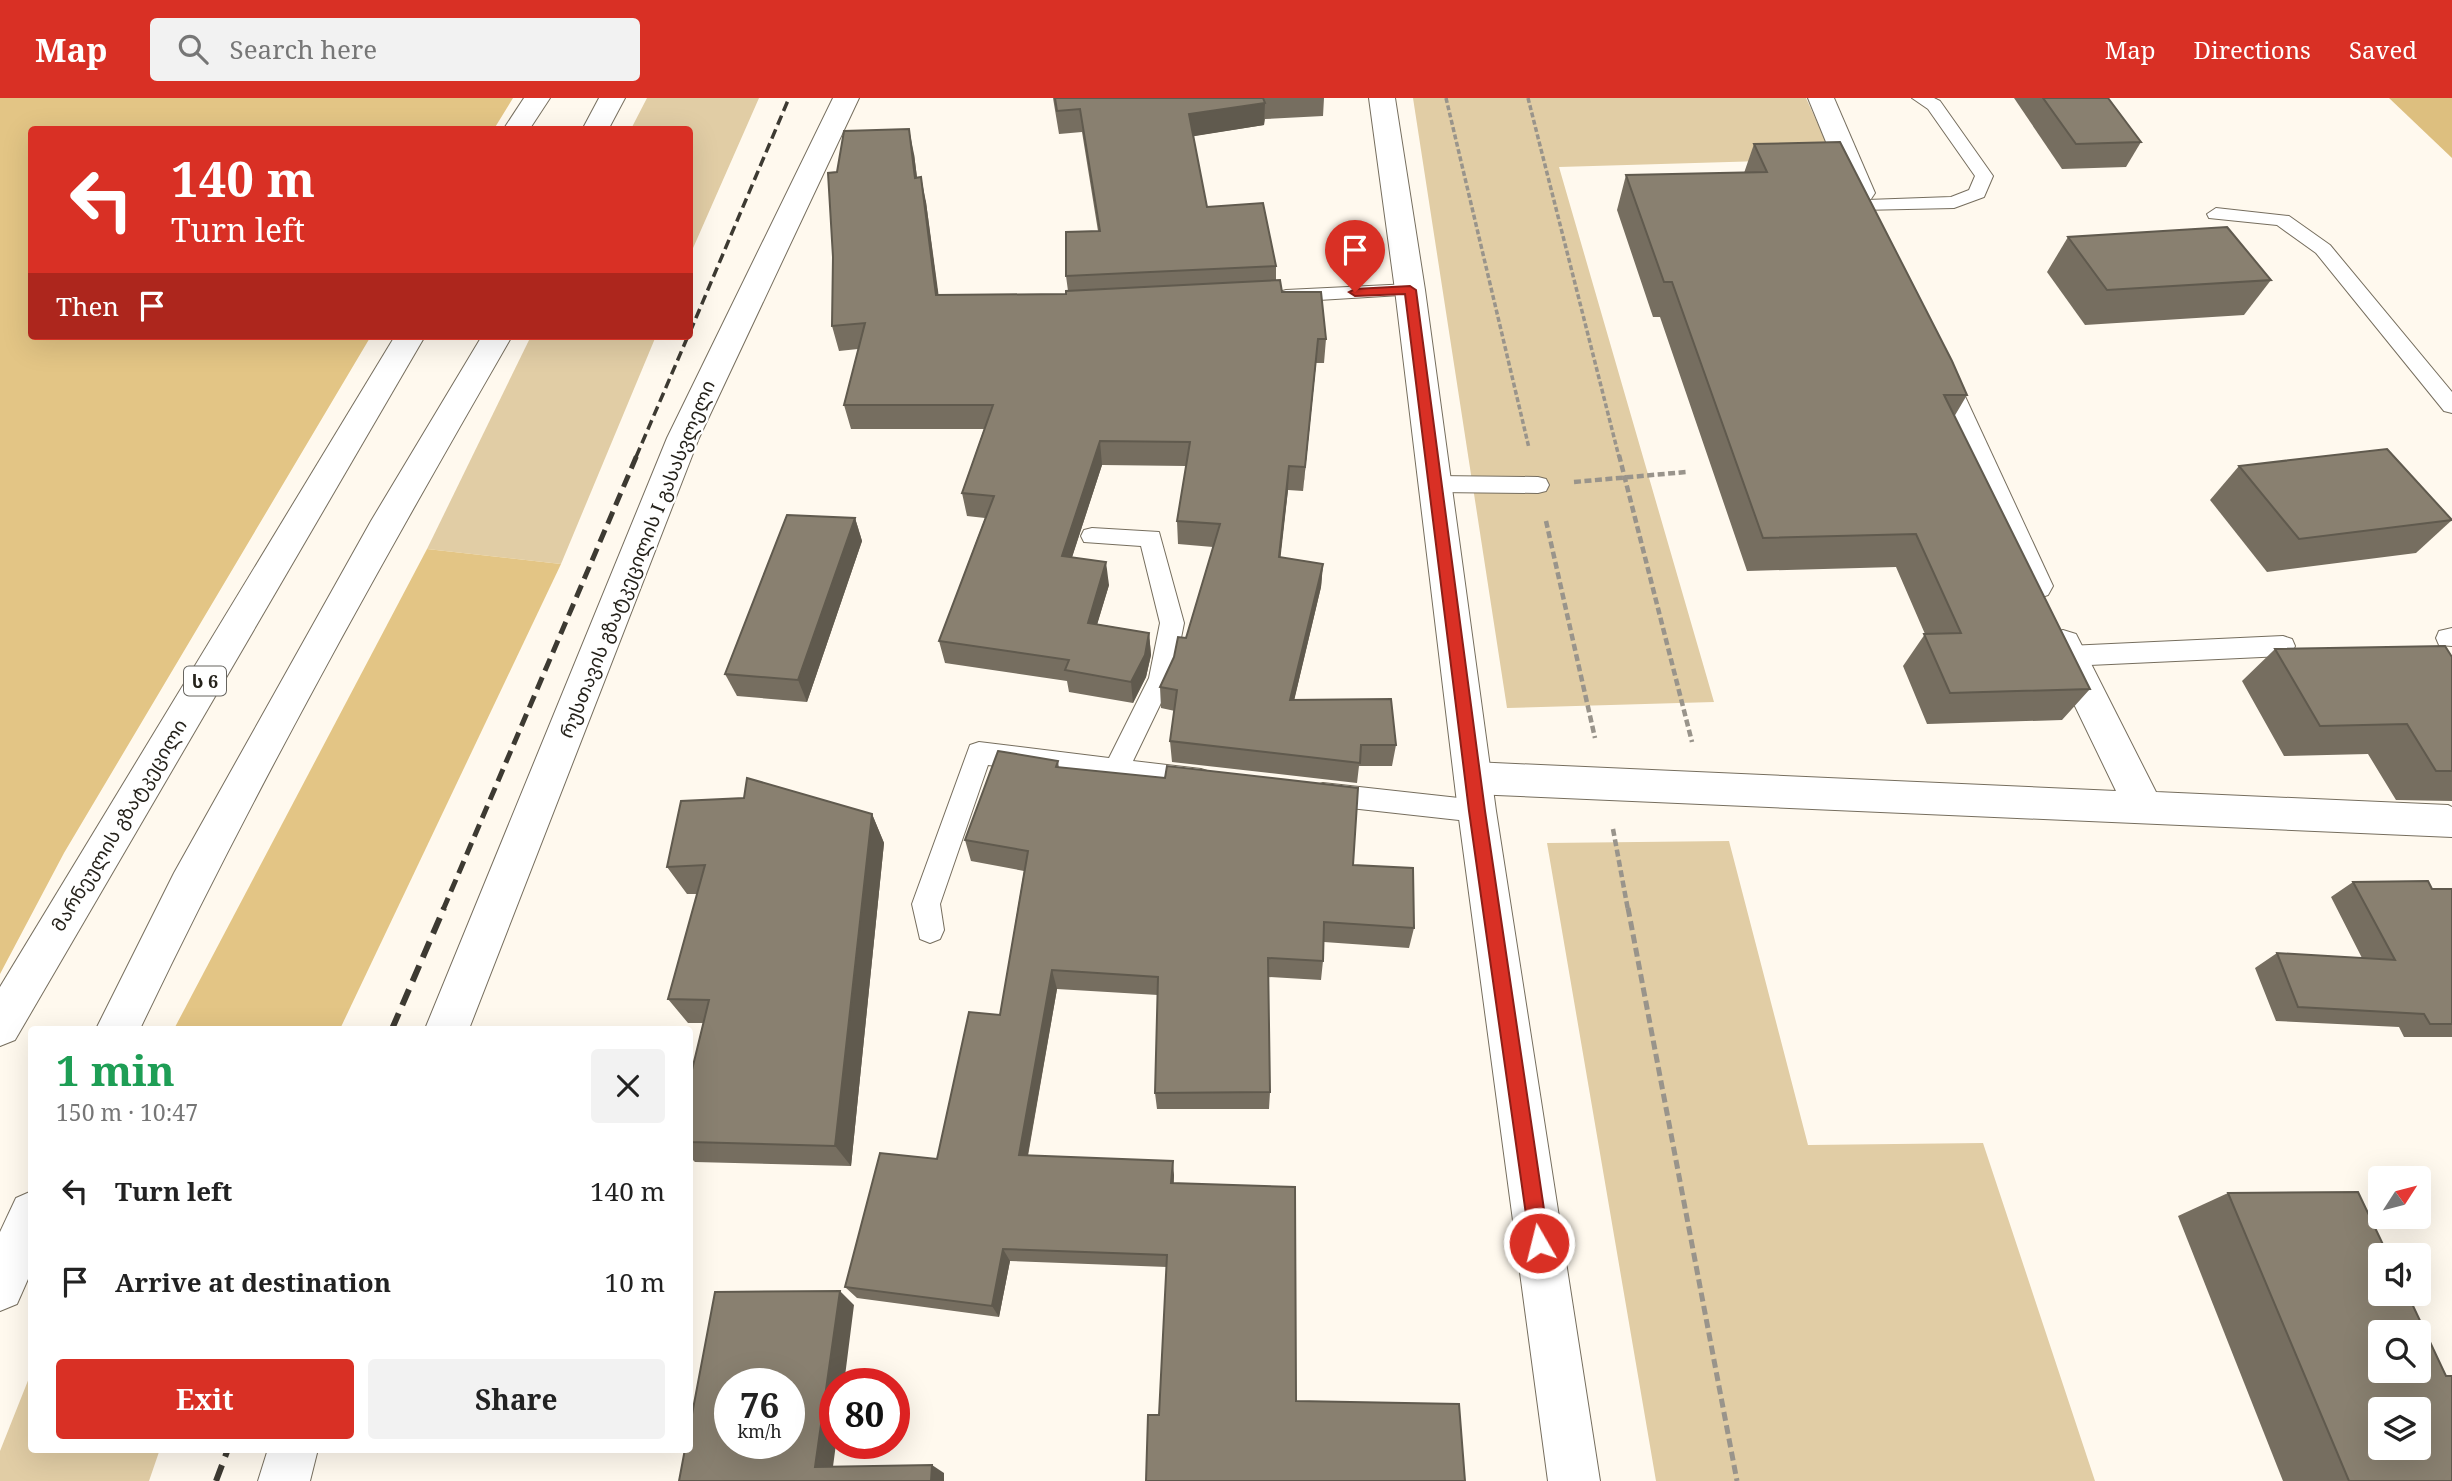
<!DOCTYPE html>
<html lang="en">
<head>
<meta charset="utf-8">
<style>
  body { margin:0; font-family:"Noto Serif","Noto Sans Georgian",serif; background:#f2f2f2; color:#222; height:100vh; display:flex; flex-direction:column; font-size:26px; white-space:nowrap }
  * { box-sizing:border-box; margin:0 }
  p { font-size:23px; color:#767676 }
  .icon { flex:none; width:38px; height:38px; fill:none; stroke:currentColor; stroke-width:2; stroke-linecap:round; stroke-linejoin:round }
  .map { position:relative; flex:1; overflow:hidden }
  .side { position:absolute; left:28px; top:928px; width:665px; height:427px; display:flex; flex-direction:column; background:#fff; border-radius:7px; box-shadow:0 7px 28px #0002 }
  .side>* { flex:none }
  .top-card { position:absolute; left:28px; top:28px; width:665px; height:214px; border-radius:7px; box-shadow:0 7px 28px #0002; background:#d93025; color:#fff; overflow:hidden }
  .needle { width:46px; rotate:54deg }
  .tools { position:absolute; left:2368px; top:1068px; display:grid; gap:14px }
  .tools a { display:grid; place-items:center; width:63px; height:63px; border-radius:7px; background:#fff; box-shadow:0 7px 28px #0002; font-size:35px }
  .speed { position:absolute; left:714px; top:1270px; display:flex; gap:14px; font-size:35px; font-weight:700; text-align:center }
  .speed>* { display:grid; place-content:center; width:91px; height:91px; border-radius:50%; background:#fff; box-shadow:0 7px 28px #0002; line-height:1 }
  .speed small { font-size:18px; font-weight:400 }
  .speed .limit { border:10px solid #d22; background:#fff; color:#111 }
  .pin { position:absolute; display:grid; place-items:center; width:60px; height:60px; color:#fff; margin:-72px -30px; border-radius:50% 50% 50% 0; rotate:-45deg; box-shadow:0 0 7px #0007 }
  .pin .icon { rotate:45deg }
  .me { position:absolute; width:77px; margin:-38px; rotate:352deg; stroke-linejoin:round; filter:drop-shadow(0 0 5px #0008) }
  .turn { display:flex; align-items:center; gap:24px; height:147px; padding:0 28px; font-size:32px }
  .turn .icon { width:91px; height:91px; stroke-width:2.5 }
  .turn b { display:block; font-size:49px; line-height:60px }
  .then { display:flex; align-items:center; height:66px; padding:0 28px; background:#0003; gap:14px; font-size:26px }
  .round { display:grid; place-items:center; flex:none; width:74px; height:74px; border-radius:7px; background:#f2f2f2 }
  .head { display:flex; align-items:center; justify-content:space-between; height:119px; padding:0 28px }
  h1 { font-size:42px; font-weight:700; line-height:52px; color:#1e9e55 }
  .action { display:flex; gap:14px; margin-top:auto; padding:14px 28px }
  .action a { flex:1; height:80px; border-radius:7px; background:#d93025; color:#fff; font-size:28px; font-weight:700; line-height:80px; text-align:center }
  .action a+a { background:#f2f2f2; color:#222 }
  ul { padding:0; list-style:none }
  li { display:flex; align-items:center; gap:21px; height:91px; padding:0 28px }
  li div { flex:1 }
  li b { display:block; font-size:26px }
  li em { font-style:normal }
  header { display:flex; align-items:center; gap:42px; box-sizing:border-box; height:98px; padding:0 35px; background:#d93025; color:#fff }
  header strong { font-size:33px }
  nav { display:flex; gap:38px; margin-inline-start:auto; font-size:24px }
  .search { width:490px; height:63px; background:#f2f2f2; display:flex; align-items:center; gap:18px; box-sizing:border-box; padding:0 24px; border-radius:7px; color:#767676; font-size:26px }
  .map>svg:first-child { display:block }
  .green { fill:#e1cda5 }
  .forest { fill:#e3c585 }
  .water { fill:#ddbf7f }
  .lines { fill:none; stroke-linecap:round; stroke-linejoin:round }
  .lane-casing { stroke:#766e5e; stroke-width:2 }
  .street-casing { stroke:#766e5e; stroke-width:2 }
  .highway-casing { stroke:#766e5e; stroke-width:2 }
  .path-far2 { stroke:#99948b; stroke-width:3.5; stroke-dasharray:5 2.5; stroke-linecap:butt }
  .path-far1 { stroke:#99948b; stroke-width:4.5; stroke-dasharray:7 3.5; stroke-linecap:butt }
  .path { stroke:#99948b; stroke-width:5; stroke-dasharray:9 4.5; stroke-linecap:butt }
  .lane { fill:#fff; fill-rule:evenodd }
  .street { fill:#fff; fill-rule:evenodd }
  .highway { fill:#fff; fill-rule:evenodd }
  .rail-far2 { stroke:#3d3a32; stroke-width:3.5; stroke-dasharray:10 5; stroke-linecap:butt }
  .rail-far1 { stroke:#3d3a32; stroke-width:5; stroke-dasharray:13 7; stroke-linecap:butt }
  .rail { stroke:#3d3a32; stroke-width:6; stroke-dasharray:17 9; stroke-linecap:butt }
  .wall { fill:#766e60 }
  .shaded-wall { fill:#605a4e }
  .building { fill:#898070; stroke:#605a4e; stroke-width:2; fill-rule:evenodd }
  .route { fill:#d93025; stroke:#8d1f18; stroke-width:2 }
  .labels { text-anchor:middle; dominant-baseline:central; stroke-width:5; stroke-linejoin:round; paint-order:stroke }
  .shield { fill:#fff; stroke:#66645f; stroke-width:2 }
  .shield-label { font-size:18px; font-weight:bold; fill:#25221b }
  .street-label { font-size:19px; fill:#25221b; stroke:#fff }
</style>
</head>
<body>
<header>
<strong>Map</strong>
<div class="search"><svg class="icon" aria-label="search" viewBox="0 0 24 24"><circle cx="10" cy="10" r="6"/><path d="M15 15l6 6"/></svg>Search here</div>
<nav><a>Map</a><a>Directions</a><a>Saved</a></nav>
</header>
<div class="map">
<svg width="2452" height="1383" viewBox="0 0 2452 1383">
  <rect width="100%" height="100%" fill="#fff9ee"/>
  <g class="green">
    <path d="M647,0H759L690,157V32L631,31Z"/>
    <path d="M1413,0H1806L1834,61L1559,69L1714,604L1507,610Z"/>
    <path d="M531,238H656L561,466L427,451Z"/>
    <path d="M1729,743L1808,1047L1983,1045L2095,1383H1656L1547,745Z"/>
    <path d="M31,1275L32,1351H160L149,1383H0V1353Z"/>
  </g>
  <g class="forest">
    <path d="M0,0H513L494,31L32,32V238H371L64,755L0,876Z"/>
    <path d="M427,451L561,466L340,931H174Z"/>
  </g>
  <path class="water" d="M2389,0H2452V60Z"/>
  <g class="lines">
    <defs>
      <g id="lane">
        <path d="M1912,0H1934L1940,3L1993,78L1984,99L1954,110L1860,112L1858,108L1867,102L1951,99L1969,92L1975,78L1928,11Z"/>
        <path d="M2216,110L2289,118L2330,147L2452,294V315L2444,313L2316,155L2277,127L2209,120L2207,116Z"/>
        <path d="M1410,186L1417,188L1420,192L1417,196L1286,204L1279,202L1276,198L1279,194L1286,192Z"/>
        <path d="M1436,378L1538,379L1546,381L1549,387L1546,393L1538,395L1436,394L1428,392L1425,386L1428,380Z"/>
        <path d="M1092,430L1159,434L1184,525L1173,580L1133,663L1201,671L1210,674L1214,682L1210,690L1201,693L988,667L940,806L944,832L940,841L930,845L920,841L912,806L970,647L979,644L1109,660L1149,580L1160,525L1141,448L1084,444L1081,438L1084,432Z"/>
        <path d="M2452,530V548L2439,547L2436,540L2439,533Z"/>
        <path d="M2283,538L2292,541L2295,548L2292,555L2283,558L2068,568L2059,565L2056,558L2059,551L2068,548Z"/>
        <path d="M1323,685L1477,702L1486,705L1490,713L1486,721L1477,724L1323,707L1314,704L1310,696L1314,688Z"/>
      </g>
      <g id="street">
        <path d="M833,0H859L699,340L469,931H425L667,340Z"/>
        <path d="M1808,0H1834L1875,95L1871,101L1861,103L1851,101L1847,95Z"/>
        <path d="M1935,256L1946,259L1950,266L2053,488L2048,497L2036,501L2024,497L2019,488L1920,266L1924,259Z"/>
        <path d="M2063,532L2076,536L2156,694L2448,707L2452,709V739L1473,696L1459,691L1454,680L1459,669L1473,664L2116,693L2045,546L2050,536Z"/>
        <path d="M268,1351H318L310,1383H258Z"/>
      </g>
      <g id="highway">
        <path d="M524,0H550L529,32H503Z"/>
        <path d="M599,0H625L608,32H582Z"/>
        <path d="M1369,0H1395L1425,192L1496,713L1600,1383H1548L1458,713L1395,192Z"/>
        <path d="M395,238H425L15,942L0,948V889Z"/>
        <path d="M482,238H512C381,465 253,694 140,931H96L174,775L371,423Z"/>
        <path d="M32,1093V1172L17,1206L0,1213V1134L16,1100Z"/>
      </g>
    </defs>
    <use href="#lane" class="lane-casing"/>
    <use href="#street" class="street-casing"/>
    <use href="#highway" class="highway-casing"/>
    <g class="path-far2">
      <path d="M1446,0L1529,350"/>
      <path d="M1528,0L1619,359"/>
    </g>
    <g class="path-far1">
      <path d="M1619,357L1692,644"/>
      <path d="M1574,384L1686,374"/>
      <path d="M1546,423L1595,640"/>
      <path d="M1613,731L1628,812"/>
    </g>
    <path class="path" d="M1628,810L1737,1383"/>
    <use href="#lane" class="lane"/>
    <use href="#street" class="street"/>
    <use href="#highway" class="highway"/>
    <g class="rail-far2">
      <path d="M690,234L789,0"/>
      <path d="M636,359L688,238"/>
    </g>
    <path class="rail-far1" d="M443,812L637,357"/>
    <g class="rail">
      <path d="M392,931L444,810"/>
      <path d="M216,1383L228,1351"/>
    </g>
  </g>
  <g class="wall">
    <path d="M1053,0H1324L1323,18L1265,21L1264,27L1193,38L1207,109L1276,168V182L1282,194L1326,241L1324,265H1316L1303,393L1288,392L1280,459L1323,466L1321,489L1294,602L1396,647L1392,668H1359L1357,685L1172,664L1170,643L1175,613L1161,610L1160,589L1186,540L1213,449L1178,446L1177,423L1186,368L1102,367L1072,459L1109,487L1097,526L1149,535L1151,557L1146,579L1133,605L1069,594L1067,583L945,565L939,543L985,420L967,418L962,395L984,331H851L844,307L858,251L839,253L832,228L837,74L914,56L917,79L926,104L938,197L1066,196L1068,193L1066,178L1098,133L1082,34L1059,36Z"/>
    <path d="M2014,0H2108L2141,44L2126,69L2062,71Z"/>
    <path d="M1754,46L1967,297L1954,319L2090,591L2062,622L1927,626L1903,568L1925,536L1896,469L1747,473L1660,219H1653L1617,112L1626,77L1744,75Z"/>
    <path d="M2068,139L2271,182L2244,217L2085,227L2047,174Z"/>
    <path d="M2239,368L2452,422L2416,455L2267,474L2210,402Z"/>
    <path d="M855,420L862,443L807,604L737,598L725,576Z"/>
    <path d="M2275,551L2452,559V703L2396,702L2368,656L2284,658L2242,583Z"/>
    <path d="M1058,663L1059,670L1353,767L1414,830L1409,850L1324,844L1323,863L1321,882L1268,879L1270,994L1269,1011H1157L1155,995L1158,897L1057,891L1028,1058L1174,1077L1159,1317L1167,1169L1010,1163L999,1219L857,1200L845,1189L937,1061L1000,917L1024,773L971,763L965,742Z"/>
    <path d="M872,716L884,745L851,1068L695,1064L690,1059V980L703,925H688L668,901L697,796H687L667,769Z"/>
    <path d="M2353,784L2432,791H2452V939H2404L2399,929L2276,923L2255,870L2277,855L2362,860L2331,799Z"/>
    <path d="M2228,1095L2446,1278L2452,1383H2283L2178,1118Z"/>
  </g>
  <g class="shaded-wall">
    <path d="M1265,5L1264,27L1189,39V16Z"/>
    <path d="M909,31L914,56L920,104L915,80Z"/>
    <path d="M921,79L926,104L942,222L936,197Z"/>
    <path d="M1318,241L1316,265L1303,393L1305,369Z"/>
    <path d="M1100,343L1102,367L1065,481L1062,458Z"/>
    <path d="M1289,368L1288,392L1278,482L1279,459Z"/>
    <path d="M855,420L862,443L807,604L798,582Z"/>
    <path d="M1106,464L1109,487L1091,547L1088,525Z"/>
    <path d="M1323,466L1321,489L1289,624L1290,602Z"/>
    <path d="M1149,535L1151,557L1146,579L1133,605L1131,584Z"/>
    <path d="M872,716L884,745L851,1068L835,1048Z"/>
    <path d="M1052,872L1057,891L1025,1072L1019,1057Z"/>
    <path d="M1173,1063L1174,1077L1173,1099L1171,1085Z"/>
    <path d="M1003,1151L1010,1163L999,1219L992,1208Z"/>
    <path d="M840,1193L854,1207L844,1286H835V1346H836L832,1376L815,1369Z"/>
    <path d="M932,1367L944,1375V1383H931Z"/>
  </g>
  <g class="building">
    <path d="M1055,0H1263L1265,5L1189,16L1207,109L1263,105L1276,168L1066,178V134L1100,133L1080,11L1057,13Z"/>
    <path d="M2043,0H2108L2141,44L2076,46Z"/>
    <path d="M909,31L915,80L921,79L936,197L1066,196V193L1280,182L1282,194H1321L1326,241H1318L1305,369L1289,368L1279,459L1323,466L1290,602L1391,601L1396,647H1361L1360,665L1170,643L1177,592L1160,589L1174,559L1178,539L1186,540L1220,426L1177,423L1190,344L1100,343L1062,458L1106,464L1088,525L1149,535L1145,557L1131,584L1065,572L1069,562L939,543L994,398L962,395L993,307H844L865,225L832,228L833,159L828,75L837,74L844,33Z"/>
    <path d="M1840,44L1952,263L1967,297H1944L2090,591L1950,595L1924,536L1961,535L1916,436L1763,440L1672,184H1664L1626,77L1767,74L1754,46Z"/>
    <path d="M2227,129L2271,182L2107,192L2068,139Z"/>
    <path d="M2387,351L2452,422L2299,441L2239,368Z"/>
    <path d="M787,417L855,420L798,582L725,576Z"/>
    <path d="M2445,548L2452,559V673H2436L2407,626L2320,628L2275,551Z"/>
    <path d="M998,653L1058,663L1056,669L1165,680L1167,668L1358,690L1353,767L1413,770L1414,830L1324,824L1323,863L1268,860L1270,994L1155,995L1158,879L1052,872L1019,1057L1173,1063L1171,1085L1295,1089L1296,1303L1459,1306L1465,1383H1146L1148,1317H1159L1167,1157L1003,1151L992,1208L845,1189L880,1055L937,1061L969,914L1000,917L1028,753L965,742Z"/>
    <path d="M747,680L872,716L835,1048L690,1044V980L709,902L668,901L705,767L667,769L681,703L744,700Z"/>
    <path d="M2428,783L2432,791H2452V926H2430L2424,916L2298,909L2277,855L2395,862L2353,784Z"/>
    <path d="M2358,1094L2388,1157H2380V1195H2407L2446,1278H2452V1383H2349L2228,1095ZM2380,1234H2418V1272H2380ZM2380,1311H2418V1349H2380Z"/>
    <path d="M840,1193L815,1369L932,1367L931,1383H679L685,1351H690V1327L715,1194ZM730,1286H789V1346H730Z"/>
  </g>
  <path class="route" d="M1410,188L1416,192L1485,713L1549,1145L1546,1152L1539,1155L1532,1152L1530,1145L1469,713L1405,196L1355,198L1349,194L1355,191Z"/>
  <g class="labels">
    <rect class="shield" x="184" y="568.5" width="42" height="29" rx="5"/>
    <g class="shield-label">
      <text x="205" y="583">ს 6</text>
    </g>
    <g class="street-label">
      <text transform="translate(637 461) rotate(-68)">რუსთავის გზატკეცილის I გასასვლელი</text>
      <text transform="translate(119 727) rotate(-59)">მარნეულის გზატკეცილი</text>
    </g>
  </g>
</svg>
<div class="tools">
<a><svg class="needle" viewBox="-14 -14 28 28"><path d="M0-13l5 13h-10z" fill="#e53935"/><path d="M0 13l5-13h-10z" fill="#767676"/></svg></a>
<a><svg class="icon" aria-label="sound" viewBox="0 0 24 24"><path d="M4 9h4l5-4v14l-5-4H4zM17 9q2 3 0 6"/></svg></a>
<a><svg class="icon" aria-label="search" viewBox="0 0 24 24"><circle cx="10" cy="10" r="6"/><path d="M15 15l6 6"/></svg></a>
<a><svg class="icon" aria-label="layers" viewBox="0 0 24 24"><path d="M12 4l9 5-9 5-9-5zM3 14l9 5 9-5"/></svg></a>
</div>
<div class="speed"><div>76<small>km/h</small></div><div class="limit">80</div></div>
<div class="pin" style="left:1355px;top:194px;background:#d93025"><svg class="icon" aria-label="arrive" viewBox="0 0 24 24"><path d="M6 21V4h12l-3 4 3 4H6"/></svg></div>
<svg class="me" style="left:1539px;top:1145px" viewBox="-20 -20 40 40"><circle r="17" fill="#d93025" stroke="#fff" stroke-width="3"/><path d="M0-11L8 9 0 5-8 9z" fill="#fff"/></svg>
<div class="top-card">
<div class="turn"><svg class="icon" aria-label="left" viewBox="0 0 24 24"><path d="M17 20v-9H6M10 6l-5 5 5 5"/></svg><div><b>140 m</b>Turn left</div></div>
<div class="then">Then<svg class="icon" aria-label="arrive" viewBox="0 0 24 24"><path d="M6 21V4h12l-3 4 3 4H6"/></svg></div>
</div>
<section class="side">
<div class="head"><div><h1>1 min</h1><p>150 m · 10:47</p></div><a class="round"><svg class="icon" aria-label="close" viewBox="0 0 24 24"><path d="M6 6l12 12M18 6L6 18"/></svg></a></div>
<ul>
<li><svg class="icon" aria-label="left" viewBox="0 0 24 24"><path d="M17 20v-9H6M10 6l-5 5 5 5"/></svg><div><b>Turn left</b></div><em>140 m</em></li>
<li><svg class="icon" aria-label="arrive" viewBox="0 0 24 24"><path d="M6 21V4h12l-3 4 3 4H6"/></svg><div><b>Arrive at destination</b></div><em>10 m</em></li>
</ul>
<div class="action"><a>Exit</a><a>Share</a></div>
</section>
</div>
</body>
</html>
